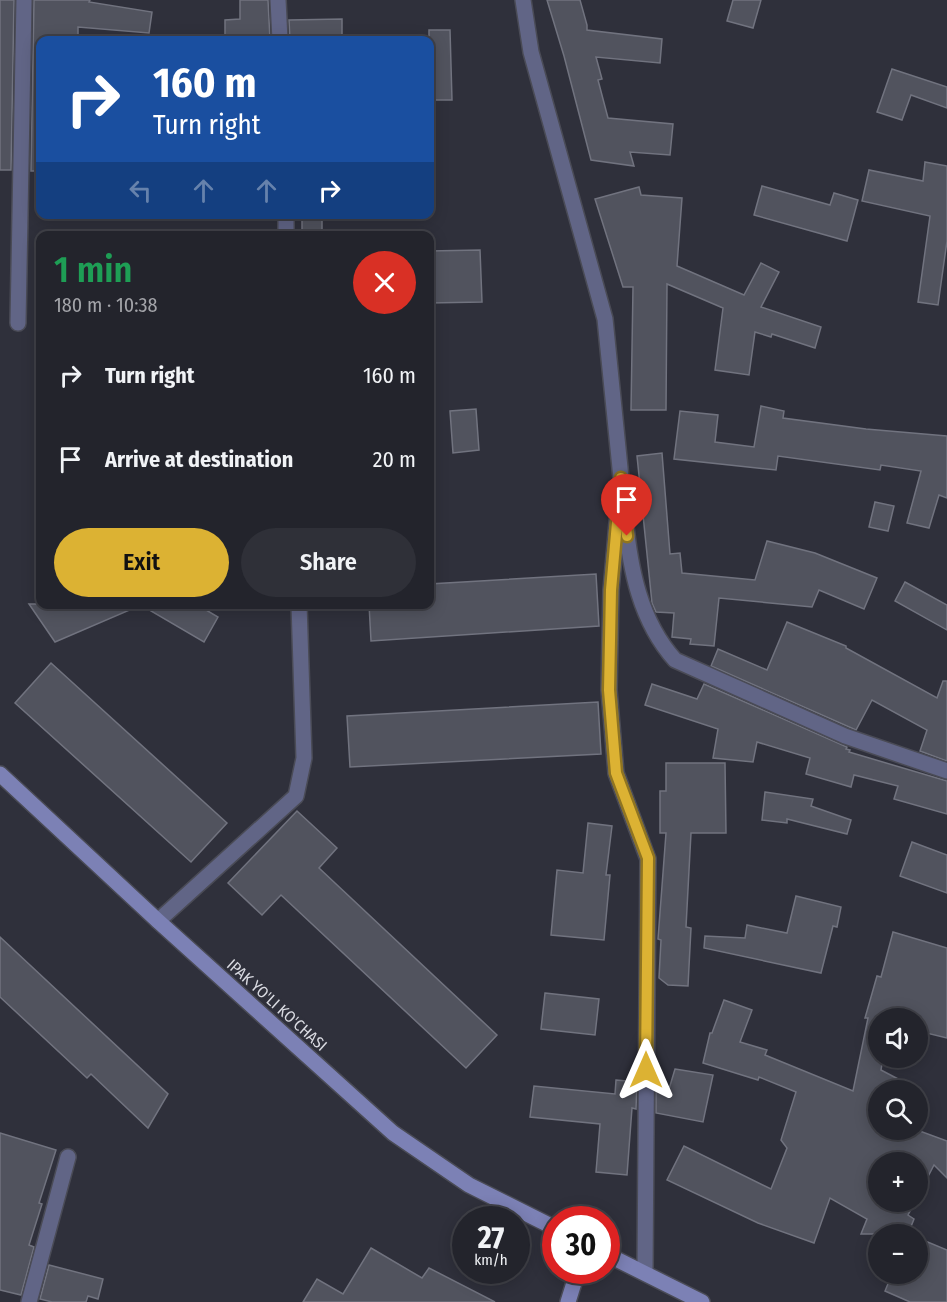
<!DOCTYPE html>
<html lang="en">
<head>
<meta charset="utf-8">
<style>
  body { margin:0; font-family:"Fira Sans Condensed",sans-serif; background:#2f3038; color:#f1f3f6; height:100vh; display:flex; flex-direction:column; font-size:22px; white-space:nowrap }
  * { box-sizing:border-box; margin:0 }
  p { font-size:20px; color:#a3a4a9 }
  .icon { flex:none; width:33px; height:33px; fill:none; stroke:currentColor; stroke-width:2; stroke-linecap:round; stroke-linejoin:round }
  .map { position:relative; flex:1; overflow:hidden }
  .side { position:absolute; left:36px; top:231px; width:398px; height:378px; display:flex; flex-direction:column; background:#23242c; border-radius:12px; box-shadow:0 3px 15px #0003,0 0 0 2px #404148 }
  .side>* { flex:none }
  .hud { position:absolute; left:36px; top:36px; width:398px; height:183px; border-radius:12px; box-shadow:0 3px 15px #0003,0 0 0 2px #404148; background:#1a4fa0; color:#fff; overflow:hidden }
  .fabs { position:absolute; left:868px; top:1008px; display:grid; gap:12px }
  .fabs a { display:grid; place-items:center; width:60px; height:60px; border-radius:50%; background:#23242c; box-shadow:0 3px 15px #0003,0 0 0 2px #404148; font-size:30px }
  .speed { position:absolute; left:452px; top:1206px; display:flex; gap:12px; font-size:30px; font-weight:700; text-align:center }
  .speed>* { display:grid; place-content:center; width:78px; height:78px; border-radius:50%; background:#23242c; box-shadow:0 3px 15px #0003,0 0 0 2px #404148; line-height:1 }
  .speed small { font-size:15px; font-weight:400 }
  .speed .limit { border:9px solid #d22; background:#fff; color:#111 }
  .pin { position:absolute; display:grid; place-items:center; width:51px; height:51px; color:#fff; margin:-62px -26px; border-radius:50% 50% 50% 0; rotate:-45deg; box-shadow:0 0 6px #0007 }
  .pin .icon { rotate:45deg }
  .me { position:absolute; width:66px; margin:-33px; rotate:0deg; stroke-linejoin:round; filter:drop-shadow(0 0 4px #0008) }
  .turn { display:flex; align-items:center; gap:21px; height:126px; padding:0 18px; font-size:27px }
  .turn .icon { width:78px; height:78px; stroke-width:2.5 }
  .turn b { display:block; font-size:42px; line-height:51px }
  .lanes { display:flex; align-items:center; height:57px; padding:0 18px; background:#0003; justify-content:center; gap:30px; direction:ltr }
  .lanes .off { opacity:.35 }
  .round { display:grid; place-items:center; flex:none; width:63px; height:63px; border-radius:32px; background:#2f3038 }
  .headline { display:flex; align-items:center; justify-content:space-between; height:102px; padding:0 18px }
  h1 { font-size:36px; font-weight:600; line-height:45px; color:#1e9e55 }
  .primary-button { display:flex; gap:12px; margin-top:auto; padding:12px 18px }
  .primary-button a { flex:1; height:69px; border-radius:36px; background:#dcb233; color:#111; font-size:24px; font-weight:600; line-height:69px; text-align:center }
  .primary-button a+a { background:#2f3038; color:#f1f3f6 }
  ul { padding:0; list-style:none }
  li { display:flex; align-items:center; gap:18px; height:84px; padding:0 18px }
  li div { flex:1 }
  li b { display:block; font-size:22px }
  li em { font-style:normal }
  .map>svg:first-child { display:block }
  .building { fill:#51535e; stroke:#71737f; stroke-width:1.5 }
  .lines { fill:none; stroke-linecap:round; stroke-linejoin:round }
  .street-casing { stroke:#4a4b56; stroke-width:18 }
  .secondary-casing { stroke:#4a4b56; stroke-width:18 }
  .street { stroke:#616586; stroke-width:15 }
  .secondary { stroke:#7c81b5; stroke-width:15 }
  .route-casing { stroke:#8f7421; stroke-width:15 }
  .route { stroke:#dcb233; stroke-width:10 }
  .labels { text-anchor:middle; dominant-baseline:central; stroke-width:5; stroke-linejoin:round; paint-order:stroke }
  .street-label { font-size:16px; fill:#d9dae1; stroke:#2f303b }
</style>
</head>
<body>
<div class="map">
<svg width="947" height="1302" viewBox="0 0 947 1302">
  <rect width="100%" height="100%" fill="#2f303b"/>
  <g class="building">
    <path d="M0,0H14L11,170H0Z"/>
    <path d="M34,0H90L89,2L152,12L149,33L78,27V40H40V171H31Z"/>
    <path d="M240,0H268L270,40H225V20L240,19Z"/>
    <path d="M547,0H580L587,25V30L662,39L660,63L596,57L602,79L598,80L608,118L673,124L670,155L630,152L634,166L591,160L564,56Z"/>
    <path d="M733,0H761L753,28L727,21Z"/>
    <path d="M342,19V40H290L289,20Z"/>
    <path d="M429,30H450L452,100H429Z"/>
    <path d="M892,69L947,87V108L911,95L902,120L877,112Z"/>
    <path d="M925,162L947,166V241L938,305L918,302L930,216L862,201L869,170L923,181Z"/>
    <path d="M762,186L830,205L834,193L858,200L847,241L754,215Z"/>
    <path d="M639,187L641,195L682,198L677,266L744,295L761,263L779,272L761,307L821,327L815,348L772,334L771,337L755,332L749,375L715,370L723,308L667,284L666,410H631L633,287H623L595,199Z"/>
    <rect x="302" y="214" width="20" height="22"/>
    <path d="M480,250L482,302L429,303V251Z"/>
    <path d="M761,406L784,411L783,418L866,429L947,436V498L939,495L929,528L907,523L921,471L881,465L880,470L778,456L776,470L674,459L680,411L718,415L715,442L754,447Z"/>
    <path d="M476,409L479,450L453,453L450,411Z"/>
    <path d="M662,453L670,554L680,553L682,573L755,580L767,541L815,553L877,578L864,609L819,590L812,607L719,598L714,646L690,644L691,639L672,637L674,613L656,612L652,603L637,456Z"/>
    <path d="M875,502L894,506L888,531L869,527Z"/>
    <path d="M596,574L599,626L371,641L369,604H429V584Z"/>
    <path d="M905,582L947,605V630L895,601Z"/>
    <path d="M29,604H196L218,617L204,642L141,605L55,642Z"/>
    <path d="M787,622L846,646V648L937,698L943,681H947V761L920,751L927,730L872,700L856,730L711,666L718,649L767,670Z"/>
    <path d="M51,663L227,823L191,862L15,703Z"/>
    <path d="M652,684L697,699L704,684L847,747L846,749L850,750L849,752L947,781V814L894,799L898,786L854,775L851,787L806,774L810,758L757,742L753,762L713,758L718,729L645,705Z"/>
    <path d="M598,702L601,754L350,767L347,716Z"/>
    <path d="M666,763H725L726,833H691L686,927L691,928L688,986L668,985L659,978L661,940L658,939L666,833H660V791H666Z"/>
    <path d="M765,792L813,799L811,806L851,820L847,834L787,819V823L762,820Z"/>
    <path d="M297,811L337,848L319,868L497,1035L466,1068L281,895L262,915L228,883Z"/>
    <path d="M588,823L612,826L606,875H610L604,940L551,935L557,870L583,873Z"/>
    <path d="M912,842L947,855V893L900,876Z"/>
    <path d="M796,896L841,907L837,927L833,926L821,973L704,948L705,936L745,938L747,925L787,933Z"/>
    <path d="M893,932L947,948V1038L918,1031V1018H879V1058H883L881,1070L919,1090H879V1130H917L947,1141V1178L934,1165L918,1196V1162H879V1202H915L908,1215L914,1219L908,1234H861L867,1219L830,1198L814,1243L758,1223L667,1180L684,1146L771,1189L787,1148L781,1140L796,1092L759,1077L758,1080L703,1063L710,1033H712L724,1000L752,1010L740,1042L767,1050L765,1055L853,1091L868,1018H865L877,976L881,977Z"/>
    <path d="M0,937L168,1094L148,1128L91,1074L87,1078L0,997Z"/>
    <path d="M545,993L599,999L595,1035L541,1029Z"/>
    <path d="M675,1069L713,1075L703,1122L656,1113V1086L669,1089Z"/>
    <path d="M616,1080L637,1082L636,1109L632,1108L627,1175L596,1172L600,1124L530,1117L534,1086L615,1094Z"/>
    <path d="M0,1133L56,1150L39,1203L42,1204L29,1245L34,1247L21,1295L0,1290Z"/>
    <path d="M918,1238L947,1250V1302H910L885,1291L892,1274H918Z"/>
    <path d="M371,1248L422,1278L429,1268L495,1302H303L317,1279L343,1294Z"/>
    <path d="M49,1265L103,1279L98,1299L88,1296L86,1302H52L40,1299Z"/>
  </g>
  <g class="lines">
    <defs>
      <g id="street">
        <path d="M278,0L280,40"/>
        <path d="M523,0L531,52L605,319L621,478L611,590L609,690L616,773L648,859L645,1273"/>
        <path d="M286,214V236"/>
        <path d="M18,323L24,0"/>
        <path d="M625,517C630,569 640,621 675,660L845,736L947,771"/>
        <path d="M158,921L296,796L304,758L299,604"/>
        <path d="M29,1302L68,1157"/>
      </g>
      <g id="secondary">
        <path d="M0,774L158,921L393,1133L469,1185L555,1228"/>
        <path d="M606,1254L702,1302"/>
        <path d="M568,1302L578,1270"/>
      </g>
    </defs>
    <use href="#street" class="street-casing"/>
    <use href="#secondary" class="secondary-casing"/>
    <use href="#street" class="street"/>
    <use href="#secondary" class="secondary"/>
  </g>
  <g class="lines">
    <defs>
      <path id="route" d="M627,536L621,478L611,590L609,690L616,773L648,858L646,1070"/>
    </defs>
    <use href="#route" class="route-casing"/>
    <use href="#route" class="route"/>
  </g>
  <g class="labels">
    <g class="street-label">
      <text transform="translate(277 1005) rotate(42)">IPAK YO'LI KO'CHASI</text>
    </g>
  </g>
</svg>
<div class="fabs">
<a><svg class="icon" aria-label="sound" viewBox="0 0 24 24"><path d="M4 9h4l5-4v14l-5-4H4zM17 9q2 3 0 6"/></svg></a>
<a><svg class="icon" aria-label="search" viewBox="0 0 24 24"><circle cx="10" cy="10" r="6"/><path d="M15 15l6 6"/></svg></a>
<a>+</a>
<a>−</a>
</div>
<div class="speed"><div>27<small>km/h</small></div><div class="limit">30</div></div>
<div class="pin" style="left:627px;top:536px;background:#d93025"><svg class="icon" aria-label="arrive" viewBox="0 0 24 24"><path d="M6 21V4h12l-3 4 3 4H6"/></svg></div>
<svg class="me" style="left:646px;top:1070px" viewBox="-20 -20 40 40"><path d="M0-17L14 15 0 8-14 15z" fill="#dcb233" stroke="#fff" stroke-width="4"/></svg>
<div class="hud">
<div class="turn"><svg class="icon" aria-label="right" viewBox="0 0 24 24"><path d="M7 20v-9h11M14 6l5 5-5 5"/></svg><div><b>160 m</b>Turn right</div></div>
<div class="lanes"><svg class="icon off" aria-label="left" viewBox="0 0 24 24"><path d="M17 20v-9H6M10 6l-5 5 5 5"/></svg><svg class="icon off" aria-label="ahead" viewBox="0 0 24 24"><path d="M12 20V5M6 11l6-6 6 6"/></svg><svg class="icon off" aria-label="ahead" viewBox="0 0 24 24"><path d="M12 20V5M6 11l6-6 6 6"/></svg><svg class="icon" aria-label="right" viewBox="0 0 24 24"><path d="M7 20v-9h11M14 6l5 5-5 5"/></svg></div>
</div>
<section class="side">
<div class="headline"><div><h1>1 min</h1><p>180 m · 10:38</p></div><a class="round" style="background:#d93025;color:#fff"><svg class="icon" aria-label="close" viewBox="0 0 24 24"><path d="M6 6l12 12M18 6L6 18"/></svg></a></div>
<ul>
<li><svg class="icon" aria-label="right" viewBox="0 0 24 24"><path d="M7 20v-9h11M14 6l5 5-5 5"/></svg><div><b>Turn right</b></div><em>160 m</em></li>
<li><svg class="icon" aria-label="arrive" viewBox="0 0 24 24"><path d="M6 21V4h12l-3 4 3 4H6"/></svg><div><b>Arrive at destination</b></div><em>20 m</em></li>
</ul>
<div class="primary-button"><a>Exit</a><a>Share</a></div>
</section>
</div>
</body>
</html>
